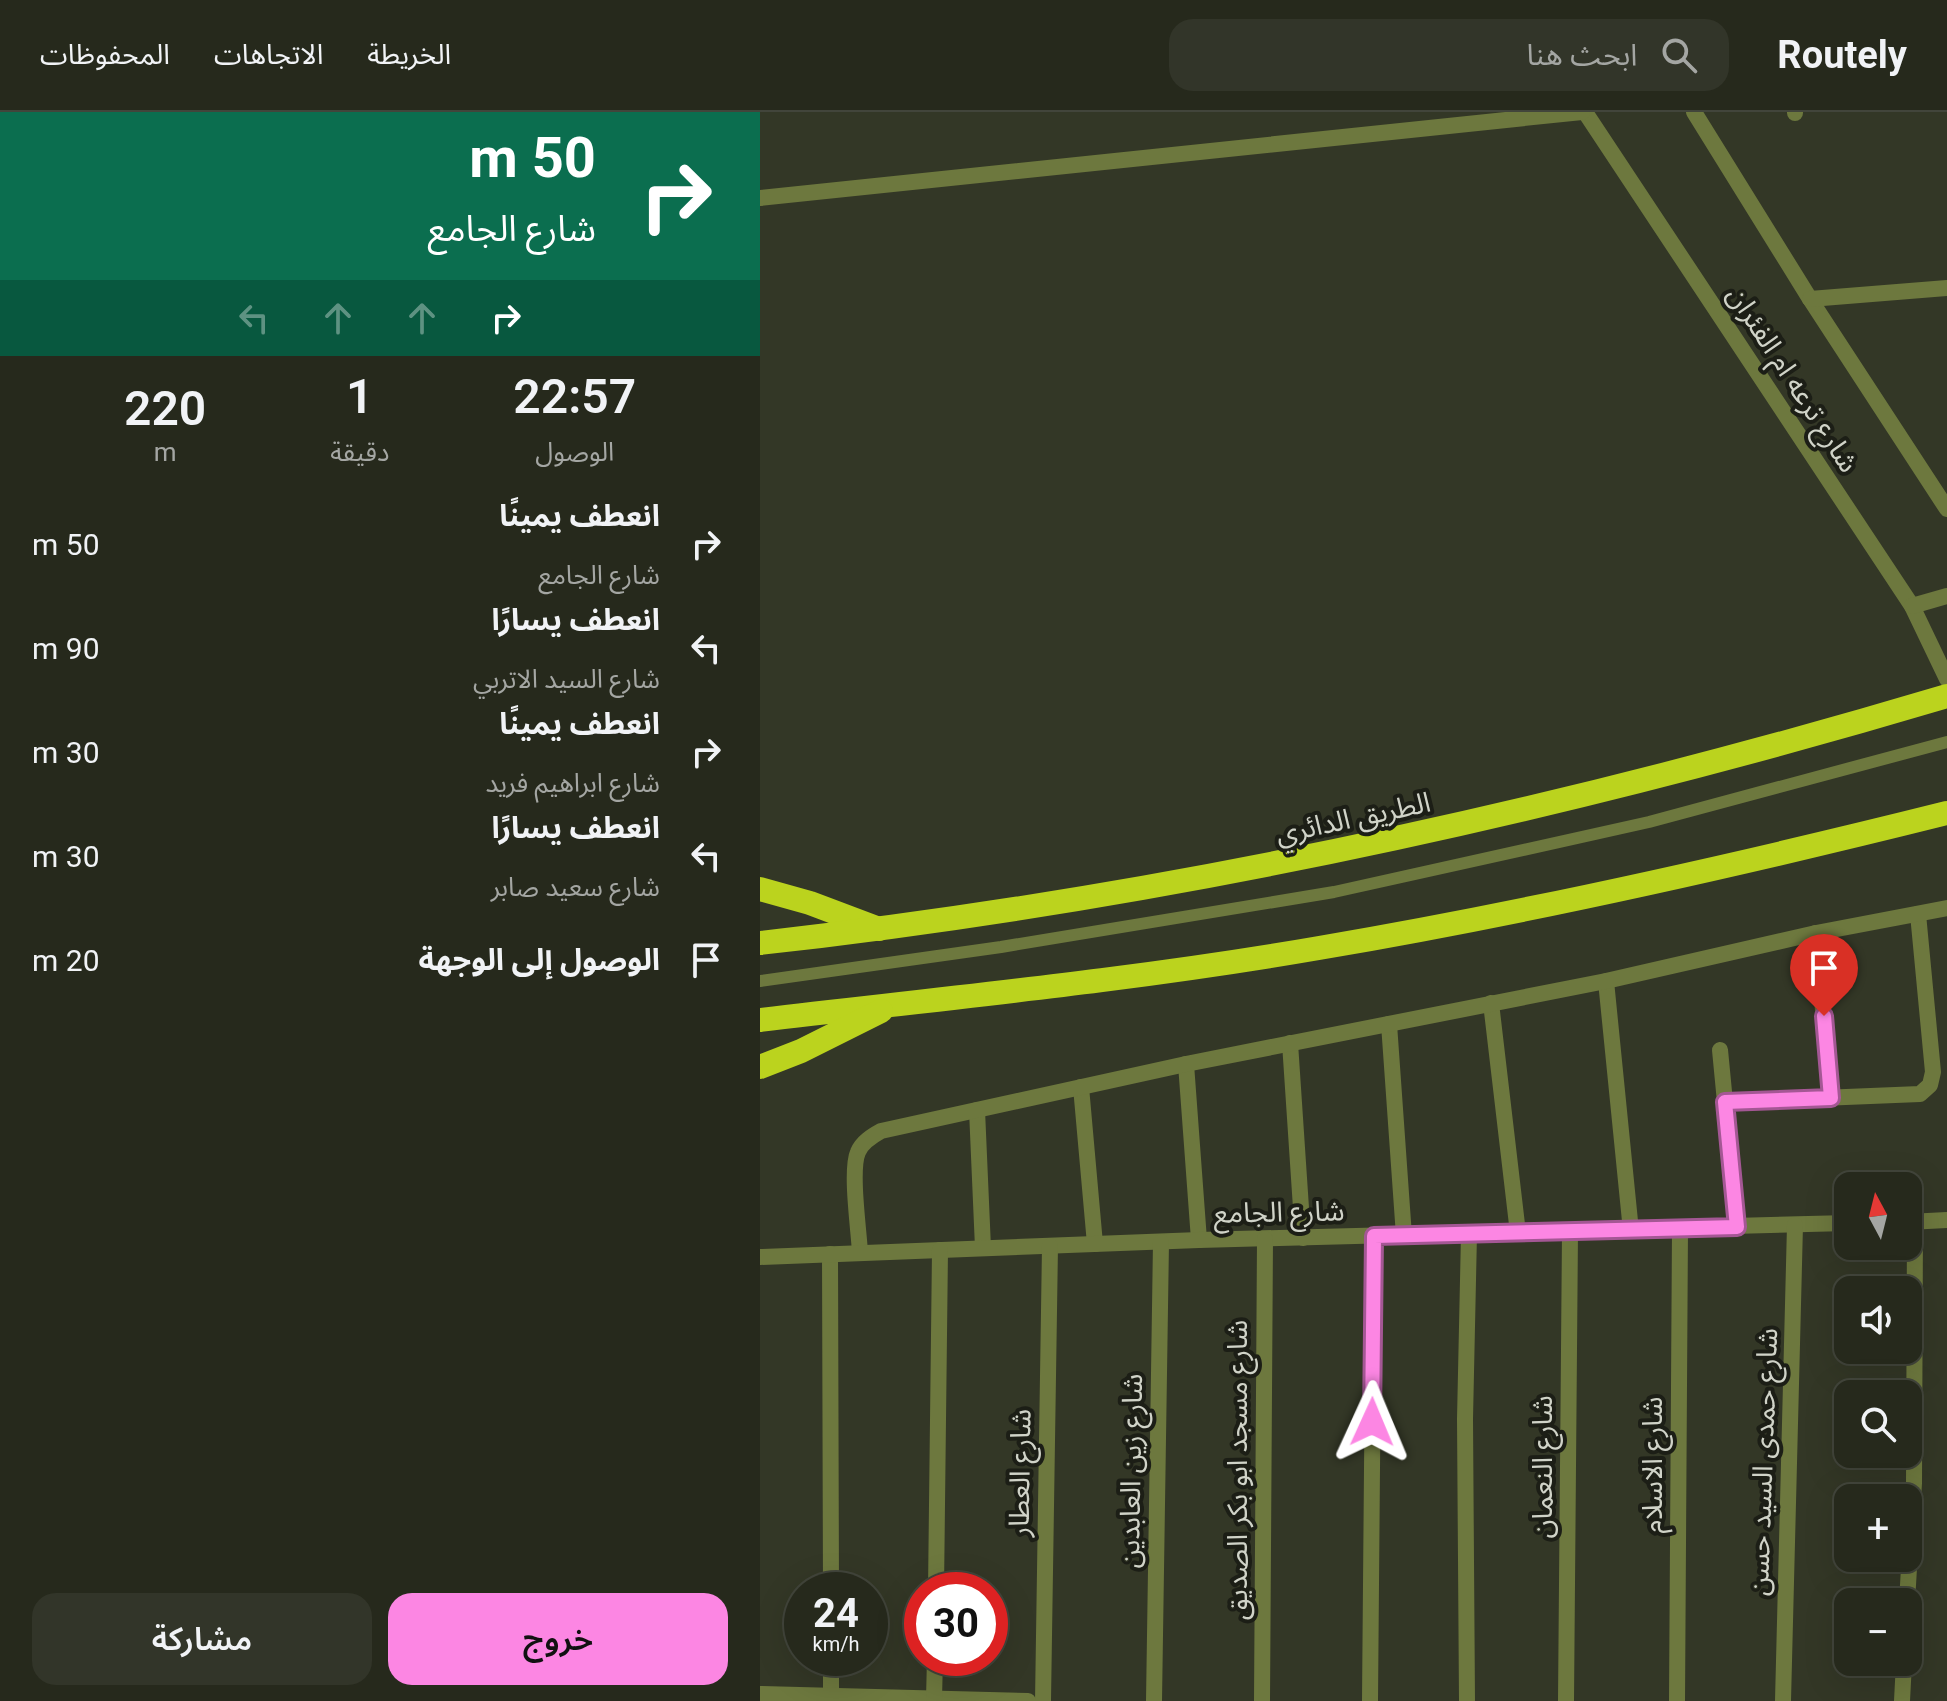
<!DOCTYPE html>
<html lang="ar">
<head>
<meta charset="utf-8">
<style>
  body { margin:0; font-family:Roboto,"Noto Sans Arabic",sans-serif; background:#323529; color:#f1f3f6; direction:rtl; height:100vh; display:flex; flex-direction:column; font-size:30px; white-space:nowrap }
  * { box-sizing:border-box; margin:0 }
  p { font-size:26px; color:#a4a6a3 }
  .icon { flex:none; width:44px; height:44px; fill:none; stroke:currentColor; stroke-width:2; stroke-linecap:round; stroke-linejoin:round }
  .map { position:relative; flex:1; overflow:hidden; direction:ltr }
  .side { display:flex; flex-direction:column; background:#26291c; width:760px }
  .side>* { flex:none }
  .top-card { background:#0b6e4f; color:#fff; overflow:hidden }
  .needle { width:52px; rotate:353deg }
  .tools { position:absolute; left:1074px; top:1060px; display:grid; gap:16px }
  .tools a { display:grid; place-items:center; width:88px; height:88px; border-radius:16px; background:#26291c; box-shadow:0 8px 32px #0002,0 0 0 2px #42453b; font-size:40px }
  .speed { position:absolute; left:24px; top:1460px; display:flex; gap:16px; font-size:40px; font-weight:700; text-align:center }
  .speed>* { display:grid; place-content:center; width:104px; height:104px; border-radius:50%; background:#26291c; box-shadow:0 8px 32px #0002,0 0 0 2px #42453b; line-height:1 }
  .speed small { font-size:20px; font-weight:400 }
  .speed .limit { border:12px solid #d22; background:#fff; color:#111 }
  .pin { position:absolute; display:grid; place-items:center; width:68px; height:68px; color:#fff; margin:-82px -34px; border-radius:50% 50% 50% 0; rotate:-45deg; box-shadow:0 0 8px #0007 }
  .pin .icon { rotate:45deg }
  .me { position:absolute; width:88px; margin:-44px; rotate:1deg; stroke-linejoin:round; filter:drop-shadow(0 0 6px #0008) }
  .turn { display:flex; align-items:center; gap:28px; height:168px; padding:0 32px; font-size:36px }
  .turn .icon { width:104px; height:104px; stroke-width:2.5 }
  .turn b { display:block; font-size:56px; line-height:68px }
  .lanes { display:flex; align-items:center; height:76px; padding:0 32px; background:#0003; justify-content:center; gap:40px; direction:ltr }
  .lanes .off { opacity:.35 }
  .eta { display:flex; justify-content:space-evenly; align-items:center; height:136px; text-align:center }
  .eta b { font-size:48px; font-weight:600; line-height:56px }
  .action { display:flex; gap:16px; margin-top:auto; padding:16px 32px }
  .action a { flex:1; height:92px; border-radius:24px; background:#fc86e3; color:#111; font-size:32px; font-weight:600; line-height:92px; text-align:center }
  .action a+a { background:#323529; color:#f1f3f6 }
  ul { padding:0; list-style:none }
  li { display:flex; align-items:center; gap:24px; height:104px; padding:0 32px }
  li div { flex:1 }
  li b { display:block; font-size:30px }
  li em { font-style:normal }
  header { display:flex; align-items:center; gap:48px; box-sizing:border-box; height:112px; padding:0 40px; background:#26291c; border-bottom:2px solid #42453b }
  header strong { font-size:38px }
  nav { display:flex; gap:44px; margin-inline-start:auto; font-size:28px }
  .search { width:560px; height:72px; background:#323529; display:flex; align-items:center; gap:20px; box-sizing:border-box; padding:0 28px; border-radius:24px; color:#a4a6a3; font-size:30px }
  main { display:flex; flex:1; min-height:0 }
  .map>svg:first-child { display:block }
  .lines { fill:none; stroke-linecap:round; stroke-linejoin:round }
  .service { stroke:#6d783e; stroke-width:12 }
  .minor { stroke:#6d783e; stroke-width:16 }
  .motorway { stroke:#bbd31e; stroke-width:24 }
  .route-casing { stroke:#a45794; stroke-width:20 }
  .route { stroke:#fc86e3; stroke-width:14 }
  .labels { text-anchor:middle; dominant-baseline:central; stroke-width:8; stroke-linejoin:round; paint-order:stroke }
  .street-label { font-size:28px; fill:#d0d3c8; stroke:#1c1e16 }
</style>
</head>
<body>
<header>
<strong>Routely</strong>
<div class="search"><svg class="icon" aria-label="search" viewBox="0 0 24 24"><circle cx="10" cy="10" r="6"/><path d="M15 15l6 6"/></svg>ابحث هنا</div>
<nav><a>الخريطة</a><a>الاتجاهات</a><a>المحفوظات</a></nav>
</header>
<main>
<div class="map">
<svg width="1187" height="1589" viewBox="0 0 1187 1589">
  <rect width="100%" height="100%" fill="#333726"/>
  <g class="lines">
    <path class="service" d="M0,869L241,835L574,780L889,710L1187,630"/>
    <g class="minor">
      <path d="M825,0L1152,494L1187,567"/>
      <path d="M934,0L1050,187L1187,397"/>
      <path d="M1035,0V1"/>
      <path d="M0,86L822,0"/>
      <path d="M1050,187L1187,176"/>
      <path d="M1152,494L1187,484"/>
      <path d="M1056,821L1071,986"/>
      <path d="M846,869L871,1119"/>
      <path d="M731,891L758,1121"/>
      <path d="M629,912L644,1124"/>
      <path d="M530,931L543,1126"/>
      <path d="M960,938L977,1115"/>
      <path d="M426,952L439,1128"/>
      <path d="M321,975L335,1132"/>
      <path d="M965,990L1160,982L1170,973L1173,960L1158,802"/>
      <path d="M217,998L223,1136"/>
      <path d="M1148,1110L1187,1108"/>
      <path d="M100,1141C99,1119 90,1058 98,1040C102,1030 112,1024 121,1019L426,952L846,869L1056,821L1187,796"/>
      <path d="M70,1142L71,1478"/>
      <path d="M0,1145L439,1128L1088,1111"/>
      <path d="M176,1478L180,1138"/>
      <path d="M1147,1490L1154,1371L1155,1109"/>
      <path d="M71,1546V1584"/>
      <path d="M0,1582L268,1589"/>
      <path d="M174,1587L175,1546"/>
      <path d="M283,1589L290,1134"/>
      <path d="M394,1589L401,1130"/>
      <path d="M502,1589L505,1127"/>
      <path d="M610,1589L614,1124"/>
      <path d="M707,1589L705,1307L709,1122"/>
      <path d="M806,1589L810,1120"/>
      <path d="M917,1589L920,1117"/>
      <path d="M1023,1589L1035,1113"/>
      <path d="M1142,1589L1144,1550"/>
    </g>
    <g class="motorway">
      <path d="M0,777L50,791L119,817"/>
      <path d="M0,831C403,786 798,700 1187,584"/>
      <path d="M0,908C187,886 374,868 559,836C771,800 979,753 1187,701"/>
      <path d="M0,955L41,939L121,899"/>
    </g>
  </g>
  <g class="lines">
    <defs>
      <path id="route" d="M612,1310L614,1124L977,1115L965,990L1071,986L1064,904"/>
    </defs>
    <use href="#route" class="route-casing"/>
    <use href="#route" class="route"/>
  </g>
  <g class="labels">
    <g class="street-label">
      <text transform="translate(1033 267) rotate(57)">شارع ترعه ام الفئران</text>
      <text transform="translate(593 706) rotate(-12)">الطريق الدائري</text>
      <text transform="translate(519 1100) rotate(-1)">شارع الجامع</text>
      <text transform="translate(1003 1350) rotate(-88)">شارع حمدى السيد حسن</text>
      <text transform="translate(892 1353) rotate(-90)">شارع الاسلام</text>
      <text transform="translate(782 1355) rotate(-90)">شارع النعمان</text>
      <text transform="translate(477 1358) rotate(-90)">شارع مسجد ابو بكر الصديق</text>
      <text transform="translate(371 1359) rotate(-89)">شارع زين العابدين</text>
      <text transform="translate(260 1361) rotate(-89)">شارع العطار</text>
    </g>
  </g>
</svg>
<div class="tools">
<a><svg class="needle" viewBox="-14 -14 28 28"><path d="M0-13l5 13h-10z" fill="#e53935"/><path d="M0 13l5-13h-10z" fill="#a4a6a3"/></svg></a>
<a><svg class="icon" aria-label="sound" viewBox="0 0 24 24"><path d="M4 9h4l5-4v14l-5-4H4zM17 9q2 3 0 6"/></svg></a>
<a><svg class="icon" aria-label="search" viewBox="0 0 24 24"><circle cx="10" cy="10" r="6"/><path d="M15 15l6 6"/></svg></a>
<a>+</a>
<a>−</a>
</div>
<div class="speed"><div>24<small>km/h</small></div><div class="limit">30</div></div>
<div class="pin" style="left:1064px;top:904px;background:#d93025"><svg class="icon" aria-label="arrive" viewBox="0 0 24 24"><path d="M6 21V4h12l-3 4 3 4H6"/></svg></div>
<svg class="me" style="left:612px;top:1310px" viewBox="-20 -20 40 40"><path d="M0-17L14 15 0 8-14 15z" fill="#fc86e3" stroke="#fff" stroke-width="4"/></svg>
</div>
<section class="side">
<div class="top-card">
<div class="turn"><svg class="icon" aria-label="right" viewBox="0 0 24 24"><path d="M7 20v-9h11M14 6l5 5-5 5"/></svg><div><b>50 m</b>شارع الجامع</div></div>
<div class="lanes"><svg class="icon off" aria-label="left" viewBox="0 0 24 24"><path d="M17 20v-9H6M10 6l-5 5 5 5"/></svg><svg class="icon off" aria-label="ahead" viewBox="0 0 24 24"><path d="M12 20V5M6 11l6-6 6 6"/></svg><svg class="icon off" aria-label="ahead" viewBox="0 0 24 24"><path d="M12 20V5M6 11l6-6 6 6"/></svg><svg class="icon" aria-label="right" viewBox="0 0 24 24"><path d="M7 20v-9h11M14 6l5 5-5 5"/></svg></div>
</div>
<div class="eta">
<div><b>22:57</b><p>الوصول</p></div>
<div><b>1</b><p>دقيقة</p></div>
<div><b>220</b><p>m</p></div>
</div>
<ul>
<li><svg class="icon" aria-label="right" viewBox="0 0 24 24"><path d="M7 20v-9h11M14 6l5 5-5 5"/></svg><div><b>انعطف يمينًا</b><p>شارع الجامع</p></div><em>50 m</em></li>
<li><svg class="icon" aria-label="left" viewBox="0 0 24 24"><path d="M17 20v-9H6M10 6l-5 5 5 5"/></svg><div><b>انعطف يسارًا</b><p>شارع السيد الاتربي</p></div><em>90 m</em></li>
<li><svg class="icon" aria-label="right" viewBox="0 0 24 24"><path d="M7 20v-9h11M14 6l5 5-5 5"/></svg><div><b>انعطف يمينًا</b><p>شارع ابراهيم فريد</p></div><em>30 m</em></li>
<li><svg class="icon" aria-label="left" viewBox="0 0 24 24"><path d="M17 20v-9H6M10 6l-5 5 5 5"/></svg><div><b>انعطف يسارًا</b><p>شارع سعيد صابر</p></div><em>30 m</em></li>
<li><svg class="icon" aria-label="arrive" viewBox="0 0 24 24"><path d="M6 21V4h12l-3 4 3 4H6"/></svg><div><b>الوصول إلى الوجهة</b></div><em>20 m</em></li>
</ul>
<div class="action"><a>خروج</a><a>مشاركة</a></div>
</section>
</main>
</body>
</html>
